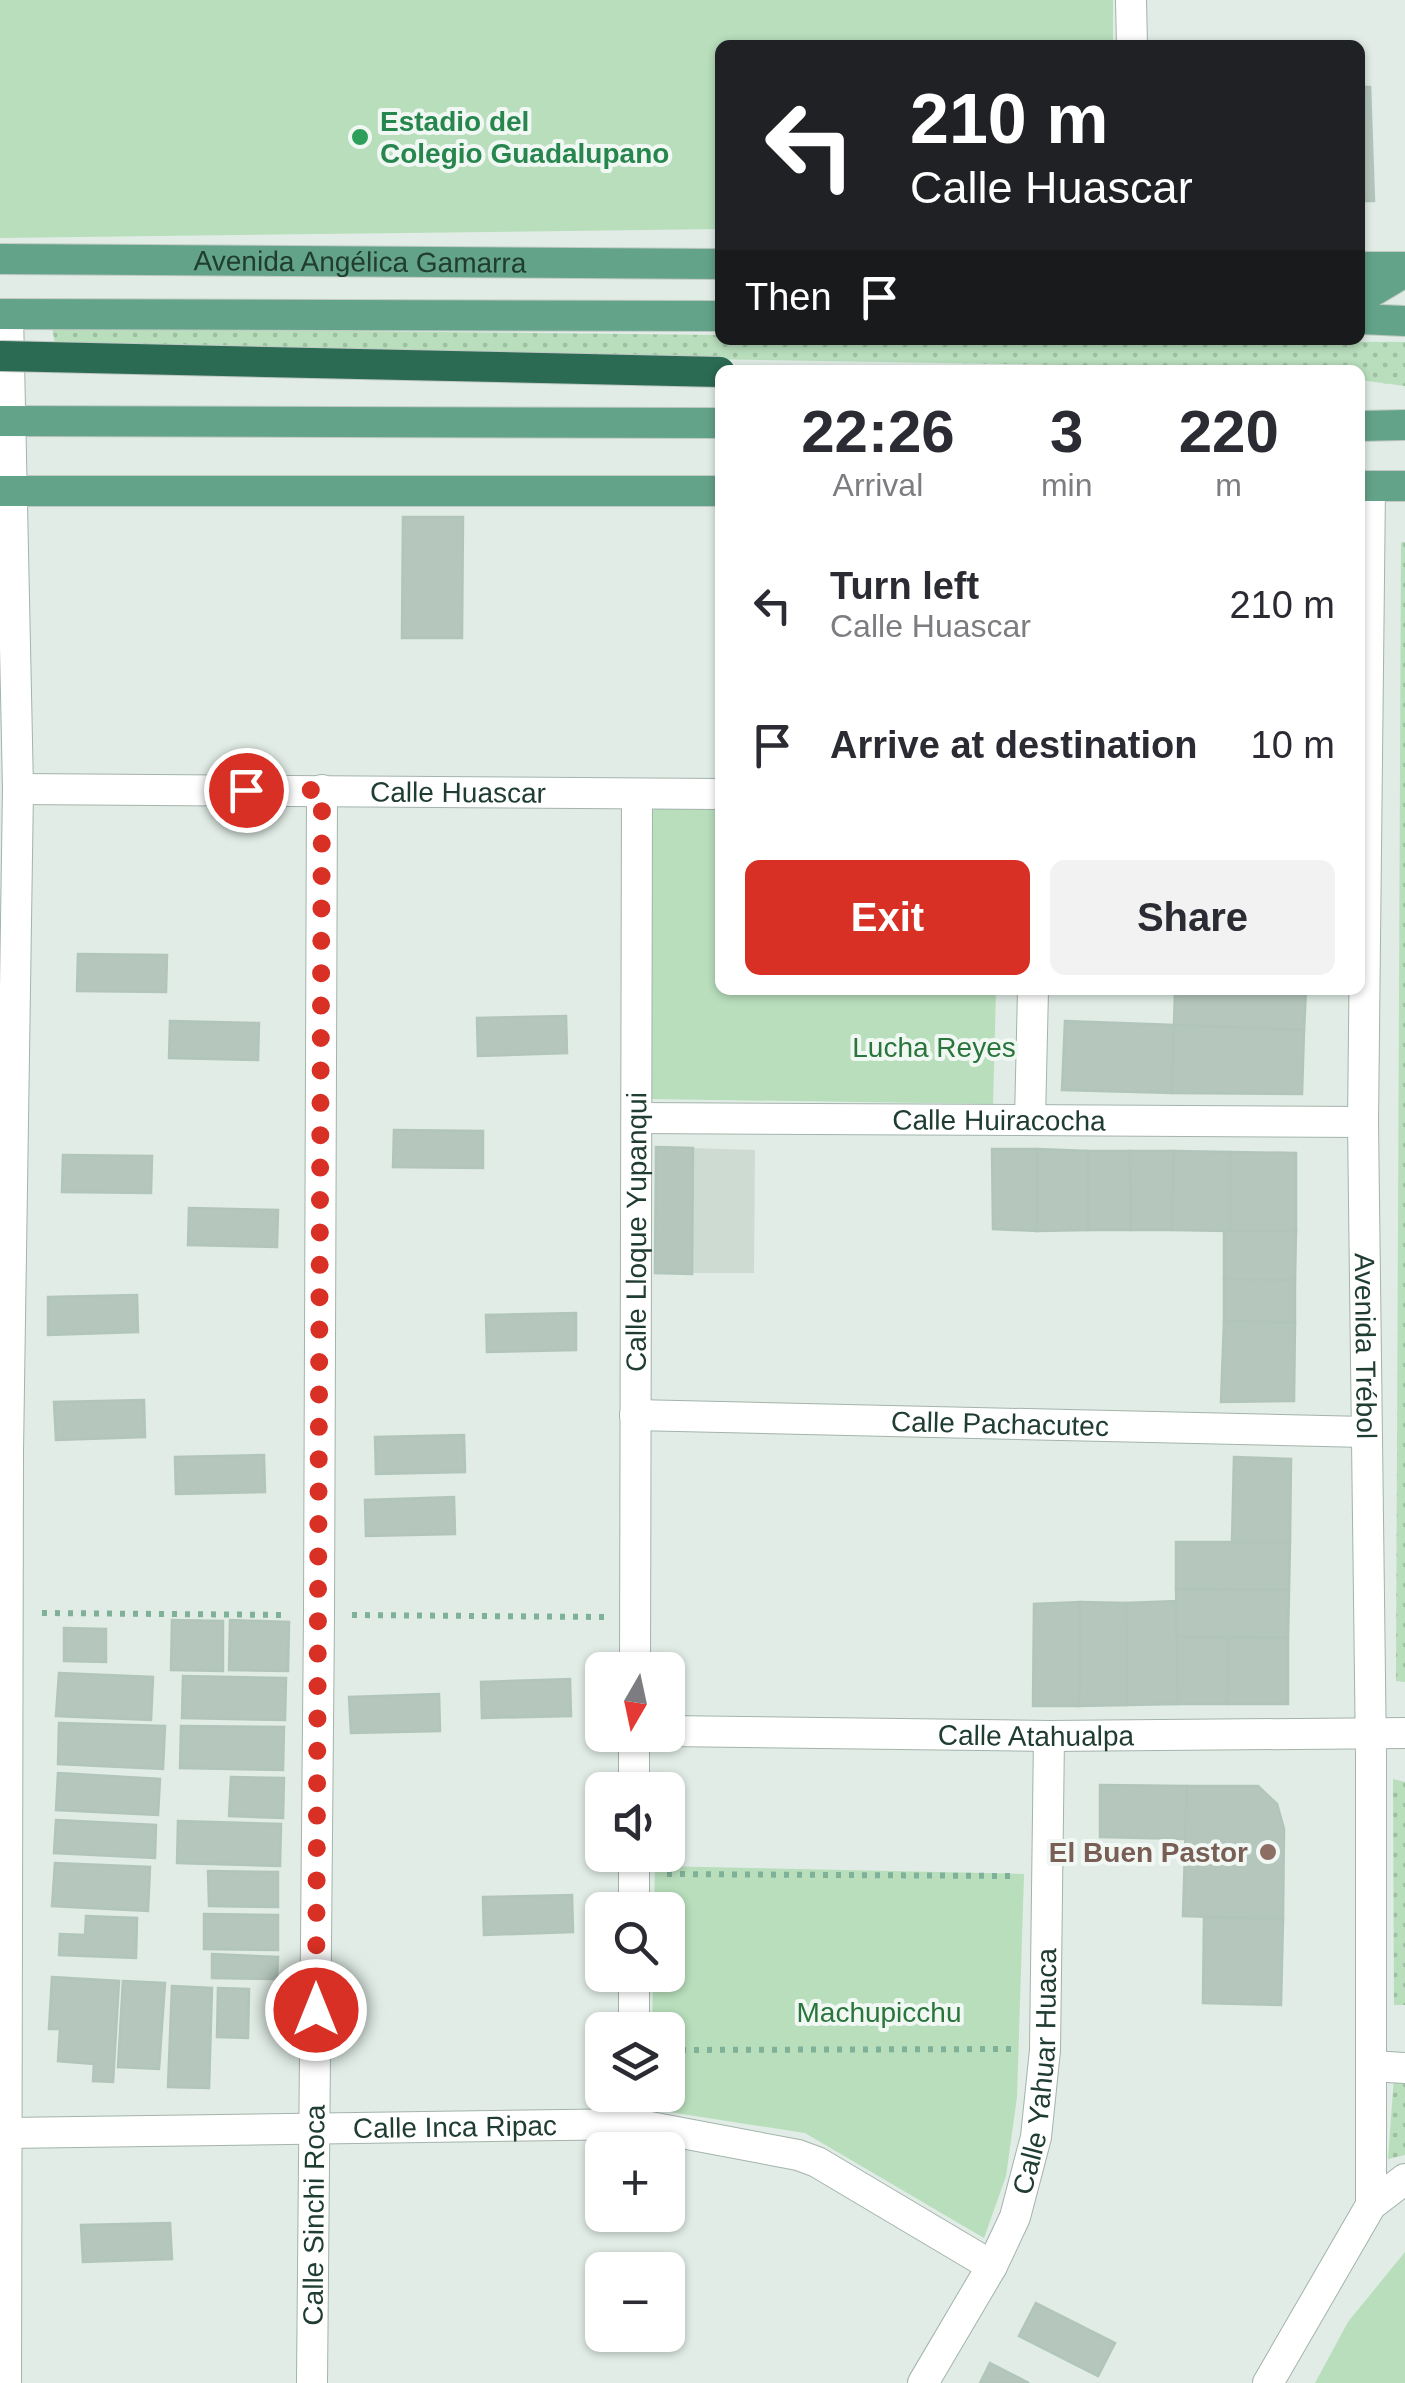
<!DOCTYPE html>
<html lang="en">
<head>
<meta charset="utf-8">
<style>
  body { margin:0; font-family:Arial,sans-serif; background:#f2f2f3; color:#2b2b33; height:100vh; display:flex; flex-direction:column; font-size:38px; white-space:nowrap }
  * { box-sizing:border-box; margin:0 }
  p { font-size:32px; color:#7c7c81 }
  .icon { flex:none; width:55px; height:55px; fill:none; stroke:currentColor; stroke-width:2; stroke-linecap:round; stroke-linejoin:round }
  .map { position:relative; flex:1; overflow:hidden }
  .details { position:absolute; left:715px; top:365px; width:650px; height:630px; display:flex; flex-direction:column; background:#fff; border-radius:15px; box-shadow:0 2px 8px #0004 }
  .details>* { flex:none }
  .top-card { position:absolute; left:715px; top:40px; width:650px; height:305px; border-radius:15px; box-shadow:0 2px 8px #0004; background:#202124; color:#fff; overflow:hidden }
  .needle { width:65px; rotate:189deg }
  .buttons { position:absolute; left:585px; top:1652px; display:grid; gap:20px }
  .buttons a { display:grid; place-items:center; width:100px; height:100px; border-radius:15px; background:#fff; box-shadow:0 2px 8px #0004; font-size:50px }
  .pin { position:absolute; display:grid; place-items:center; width:85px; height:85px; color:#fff; margin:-42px; border:5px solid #fff; border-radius:50%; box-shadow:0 2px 10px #0007 }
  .me { position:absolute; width:110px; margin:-55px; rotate:0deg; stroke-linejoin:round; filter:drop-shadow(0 0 8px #0008) }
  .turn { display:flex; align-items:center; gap:35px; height:210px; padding:0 30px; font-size:45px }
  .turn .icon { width:130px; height:130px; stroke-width:2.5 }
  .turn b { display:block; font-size:70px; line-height:85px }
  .then { display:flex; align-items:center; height:95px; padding:0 30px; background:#0003; gap:20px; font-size:38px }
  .eta { display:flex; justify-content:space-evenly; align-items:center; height:170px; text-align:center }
  .eta b { font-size:60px; font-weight:600; line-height:70px }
  .action { display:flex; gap:20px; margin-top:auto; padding:20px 30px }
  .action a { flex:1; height:115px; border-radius:15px; background:#d93025; color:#fff; font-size:40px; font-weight:600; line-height:115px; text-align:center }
  .action a+a { background:#f2f2f3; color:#2b2b33 }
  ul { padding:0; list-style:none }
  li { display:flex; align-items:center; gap:30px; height:140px; padding:0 30px }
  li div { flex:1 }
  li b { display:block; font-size:38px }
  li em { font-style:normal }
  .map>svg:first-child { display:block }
  .built { fill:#cedbd3 }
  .grass { fill:url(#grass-dots) }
  .green { fill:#b8debc }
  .building { fill:#b5c6bd; stroke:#b2c5bb; stroke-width:2.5 }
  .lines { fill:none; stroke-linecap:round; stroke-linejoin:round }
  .minor-casing { stroke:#a3b4ab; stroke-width:32 }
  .major-casing { stroke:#c1c9c5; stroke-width:32 }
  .path { stroke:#7fb199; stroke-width:6; stroke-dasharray:5 8; stroke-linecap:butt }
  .minor { stroke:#fff; stroke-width:30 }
  .major { stroke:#63a389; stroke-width:30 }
  .highway-bridge-casing { stroke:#c1c9c5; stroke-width:32; stroke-linecap:butt }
  .highway-bridge { stroke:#2b6a53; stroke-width:30 }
  .route { stroke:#d93025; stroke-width:18; stroke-dasharray:0 32.4 }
  .leisure-dot { fill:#2e9e5b; stroke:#f1f8f3; stroke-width:4 }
  .education-dot { fill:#8d6e63; stroke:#f1f8f3; stroke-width:4 }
  .labels { text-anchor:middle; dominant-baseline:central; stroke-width:8; stroke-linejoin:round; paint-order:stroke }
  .leisure-label { font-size:28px; font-weight:bold; fill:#27864d; stroke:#f1f8f3; text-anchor:start }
  .street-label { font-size:28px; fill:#203d31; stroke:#f1f8f3 }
  .park-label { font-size:28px; fill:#29753b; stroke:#f1f8f3 }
  .education-label { font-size:28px; font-weight:bold; fill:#785e54; stroke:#f1f8f3; text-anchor:end }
</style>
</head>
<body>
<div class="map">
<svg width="1405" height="2383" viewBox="0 0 1405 2383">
  <defs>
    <pattern id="grass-dots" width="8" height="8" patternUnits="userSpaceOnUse" patternTransform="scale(2.5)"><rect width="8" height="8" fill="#b8debc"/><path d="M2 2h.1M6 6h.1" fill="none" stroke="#9ebfa2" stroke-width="1.8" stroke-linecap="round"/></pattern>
  </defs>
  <rect width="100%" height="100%" fill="#e0ece5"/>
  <path class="built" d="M656,1147L755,1150L754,1273H655Z"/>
  <g class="grass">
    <path d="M52,328L720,335V340L1405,342V386L1360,380V370L56,348Z"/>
    <path d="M1401,542H1405V1682L1396,1681Z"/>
    <path d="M1393,1779L1405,1782V2005H1394Z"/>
    <path d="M1394,2077H1405V2155L1388,2159Z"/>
  </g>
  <g class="green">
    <path d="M0,0H1113V45H720V229L0,238Z"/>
    <path d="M649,800H720V990H996L993,1104L652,1099Z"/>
    <path d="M655,1866L1024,1874L1017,2097L1006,2176L984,2238L805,2133L650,2109V2095H668V2030H652L653,1975H668V1910H654Z"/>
    <path d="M1405,2252V2383H1315L1348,2322Z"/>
  </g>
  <g class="building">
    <path d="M1360,87H1370L1374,201H1360Z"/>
    <path d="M403,517H463L462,638H402Z"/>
    <path d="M78,954L167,955L166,992L77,991Z"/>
    <path d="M1175,990H1306L1304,1030L1174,1025Z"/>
    <path d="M566,1016L567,1053L478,1056L477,1018Z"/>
    <path d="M170,1021L259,1023L258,1060L169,1058Z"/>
    <path d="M1065,1021L1174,1025L1172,1093L1062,1090Z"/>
    <path d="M1174,1025L1304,1030L1302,1094L1172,1093Z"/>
    <path d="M394,1130L483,1131V1168L393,1167Z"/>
    <path d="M656,1147L693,1148L692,1274L655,1273Z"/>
    <path d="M992,1149H1037V1231L993,1229Z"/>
    <path d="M1037,1149L1088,1151V1230L1037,1231Z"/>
    <path d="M1088,1151H1130L1131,1230H1088Z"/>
    <path d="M1130,1151H1174L1172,1230H1131Z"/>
    <path d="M1174,1151L1230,1152V1231L1172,1230Z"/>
    <path d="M1230,1152L1296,1153V1231H1230Z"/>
    <path d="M63,1155L152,1156L151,1193L62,1192Z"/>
    <path d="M189,1208L278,1210L277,1247L188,1245Z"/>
    <path d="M1224,1231H1296L1295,1280L1224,1279Z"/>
    <path d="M1224,1279L1295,1280V1323L1224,1321Z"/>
    <path d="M137,1295L138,1332L48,1335V1297Z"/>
    <path d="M576,1313V1350L487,1352L486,1315Z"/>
    <path d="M1224,1321L1295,1323L1294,1401L1221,1402Z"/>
    <path d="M144,1400L145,1437L56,1440L54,1402Z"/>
    <path d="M464,1435L465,1472L376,1474L375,1437Z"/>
    <path d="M264,1455L265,1492L176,1494L175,1457Z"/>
    <path d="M1234,1457L1291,1459L1290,1542L1232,1543Z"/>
    <path d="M454,1497L455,1534L366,1536L365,1500Z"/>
    <path d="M1176,1542H1290L1289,1590L1176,1589Z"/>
    <path d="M1176,1589L1289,1590L1288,1638L1177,1637Z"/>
    <path d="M1176,1601L1178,1704L1127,1705L1126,1603Z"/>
    <path d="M1080,1602L1126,1603L1127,1705L1079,1706Z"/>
    <path d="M1080,1602L1079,1706H1033L1034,1604Z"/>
    <path d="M172,1620L223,1621V1671L171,1670Z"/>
    <path d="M230,1620L289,1622L288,1671L229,1670Z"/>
    <path d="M64,1628L106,1629V1662L64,1661Z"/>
    <path d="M1177,1637H1228L1227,1704H1178Z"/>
    <path d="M1229,1637L1288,1638V1704H1227Z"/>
    <path d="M59,1673L153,1677L151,1720L56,1716Z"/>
    <path d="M183,1676L286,1678L285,1720L182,1718Z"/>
    <path d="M570,1679L571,1716L482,1718L481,1682Z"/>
    <path d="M439,1694L440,1731L351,1733L349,1697Z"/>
    <path d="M59,1723L165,1726L163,1769L58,1764Z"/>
    <path d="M181,1726L284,1727L283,1770L180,1768Z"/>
    <path d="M58,1773L160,1779L158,1815L56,1810Z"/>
    <path d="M231,1777L284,1778L283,1818L229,1816Z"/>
    <path d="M1100,1785L1187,1786L1185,1839L1100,1837Z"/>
    <path d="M1187,1786H1258L1277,1804L1284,1829L1283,1919L1183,1916Z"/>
    <path d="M56,1820L156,1825L155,1858L54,1853Z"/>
    <path d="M178,1821L281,1824L280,1866L177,1863Z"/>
    <path d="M55,1863L150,1867L148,1911L52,1906Z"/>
    <path d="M208,1871L278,1872V1907L209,1906Z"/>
    <path d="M572,1895L573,1932L484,1935L483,1897Z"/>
    <path d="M204,1914L278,1915V1950L204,1949Z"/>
    <path d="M86,1916L137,1918L136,1958L59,1955L60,1934L85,1935Z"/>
    <path d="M1204,1917L1283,1919L1281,2005L1203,2003Z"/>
    <path d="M212,1954L278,1957L277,1979L212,1978Z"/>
    <path d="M52,1977L119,1981L113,2082L93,2081L94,2064L58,2061L60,2029H49Z"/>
    <path d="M123,1981L165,1983L159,2069L118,2067Z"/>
    <path d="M172,1986L212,1988L209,2088L168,2087Z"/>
    <path d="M218,1988L249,1989L248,2038L217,2037Z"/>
    <path d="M170,2223L172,2259L83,2262L81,2225Z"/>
    <path d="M1036,2303L1115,2343L1098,2376L1019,2336Z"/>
    <path d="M990,2363L1029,2383H980Z"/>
  </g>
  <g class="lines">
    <defs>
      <g id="minor">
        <path d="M1131,0L1132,45"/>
        <path id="s1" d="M1370,486L1363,1122L1371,1757V2205"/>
        <path id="s2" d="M18,789L720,794"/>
        <path id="s3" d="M637,1118L1363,1122"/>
        <path d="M1030,1120L1033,990"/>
        <path id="s4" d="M635,1415L1365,1432"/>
        <path id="s5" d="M635,1670L637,794"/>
        <path id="s6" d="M668,1731L1049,1736L1405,1733"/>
        <path d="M634,1790V1735"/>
        <path d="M634,1910V1855"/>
        <path d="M634,2030V1975"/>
        <path d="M1372,2066L1405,2068"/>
        <path id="s7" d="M7,2133L634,2124L798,2155L817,2162L992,2266"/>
        <path d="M6,2383L8,1452L18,789L8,314"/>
        <path id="s8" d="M312,2383L319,1615L322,790"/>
        <path id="s9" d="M923,2383L992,2266L1015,2217L1036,2137L1045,2050L1049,1736"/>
        <path d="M1268,2383L1371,2205L1405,2179"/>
      </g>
      <g id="major">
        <path id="s10" d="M0,259L720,264"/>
        <path d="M1360,267H1405"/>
        <path d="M1360,299L1405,272"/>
        <path d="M0,314L720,316"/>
        <path d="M1360,319L1405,321"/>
        <path d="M0,421L720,423"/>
        <path d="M1360,426L1405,425"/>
        <path d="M1360,486H1405"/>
        <path d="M0,491H720"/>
      </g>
    </defs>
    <use href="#minor" class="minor-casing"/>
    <use href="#major" class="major-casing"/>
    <g class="path">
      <path d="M42,1613L289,1615"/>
      <path d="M352,1615L604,1617"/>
      <path d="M667,1874L1010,1876"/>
      <path d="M668,2050L1014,2049"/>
    </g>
    <use href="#minor" class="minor"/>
    <use href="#major" class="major"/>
    <defs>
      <path id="highway-bridge" d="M0,356L720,372"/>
    </defs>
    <use href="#highway-bridge" class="highway-bridge-casing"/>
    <use href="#highway-bridge" class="highway-bridge"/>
  </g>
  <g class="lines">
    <path class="route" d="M246,790H322L316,2010"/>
  </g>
  <circle class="leisure-dot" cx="360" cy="137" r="10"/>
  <circle class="education-dot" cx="1268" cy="1852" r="10"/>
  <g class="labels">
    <g class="leisure-label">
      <text x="380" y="121">Estadio del<tspan x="380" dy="32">Colegio Guadalupano</tspan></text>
    </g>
    <g class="street-label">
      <text stroke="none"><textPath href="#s10" startOffset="360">Avenida Angélica Gamarra</textPath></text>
      <text stroke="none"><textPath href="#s2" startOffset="440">Calle Huascar</textPath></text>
      <text stroke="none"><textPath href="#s3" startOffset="362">Calle Huiracocha</textPath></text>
      <text stroke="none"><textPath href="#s5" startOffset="438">Calle Lloque Yupanqui</textPath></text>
      <text stroke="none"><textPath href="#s1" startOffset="860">Avenida Trébol</textPath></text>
      <text stroke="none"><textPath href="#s4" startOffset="365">Calle Pachacutec</textPath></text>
      <text stroke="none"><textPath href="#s6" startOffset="368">Calle Atahualpa</textPath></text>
      <text stroke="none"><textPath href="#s9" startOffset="338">Calle Yahuar Huaca</textPath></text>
      <text stroke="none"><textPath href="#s7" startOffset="448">Calle Inca Ripac</textPath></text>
      <text stroke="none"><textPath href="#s8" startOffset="168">Calle Sinchi Roca</textPath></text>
    </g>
    <g class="park-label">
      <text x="934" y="1047">Lucha Reyes</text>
      <text x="879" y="2012">Machupicchu</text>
    </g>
    <g class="education-label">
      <text x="1248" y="1852">El Buen Pastor</text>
    </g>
  </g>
</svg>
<div class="buttons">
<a><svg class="needle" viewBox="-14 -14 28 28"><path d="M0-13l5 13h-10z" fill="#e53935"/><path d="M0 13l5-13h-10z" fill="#7c7c81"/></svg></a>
<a><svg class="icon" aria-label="sound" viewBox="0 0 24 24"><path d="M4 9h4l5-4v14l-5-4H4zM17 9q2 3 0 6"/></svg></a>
<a><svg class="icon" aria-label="search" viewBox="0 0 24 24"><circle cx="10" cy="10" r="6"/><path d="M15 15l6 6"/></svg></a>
<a><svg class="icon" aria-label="layers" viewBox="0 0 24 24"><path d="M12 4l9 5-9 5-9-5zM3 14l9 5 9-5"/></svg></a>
<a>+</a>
<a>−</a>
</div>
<div class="pin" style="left:246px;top:790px;background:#d93025"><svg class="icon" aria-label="arrive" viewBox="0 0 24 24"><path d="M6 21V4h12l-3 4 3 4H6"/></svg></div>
<svg class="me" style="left:316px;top:2010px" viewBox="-20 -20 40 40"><circle r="17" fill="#d93025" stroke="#fff" stroke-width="3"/><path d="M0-11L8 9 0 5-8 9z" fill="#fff"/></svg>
<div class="top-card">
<div class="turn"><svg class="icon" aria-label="left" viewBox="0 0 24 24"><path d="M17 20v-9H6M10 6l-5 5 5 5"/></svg><div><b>210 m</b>Calle Huascar</div></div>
<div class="then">Then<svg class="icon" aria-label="arrive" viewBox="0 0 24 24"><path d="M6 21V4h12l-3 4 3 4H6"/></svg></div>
</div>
<section class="details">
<div class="eta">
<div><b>22:26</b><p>Arrival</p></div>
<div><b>3</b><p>min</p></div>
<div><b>220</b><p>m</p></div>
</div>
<ul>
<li><svg class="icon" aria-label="left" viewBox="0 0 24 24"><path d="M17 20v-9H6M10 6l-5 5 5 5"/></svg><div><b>Turn left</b><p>Calle Huascar</p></div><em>210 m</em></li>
<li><svg class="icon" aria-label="arrive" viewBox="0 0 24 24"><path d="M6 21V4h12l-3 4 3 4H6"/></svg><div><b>Arrive at destination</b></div><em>10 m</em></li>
</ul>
<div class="action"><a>Exit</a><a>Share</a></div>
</section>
</div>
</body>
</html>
